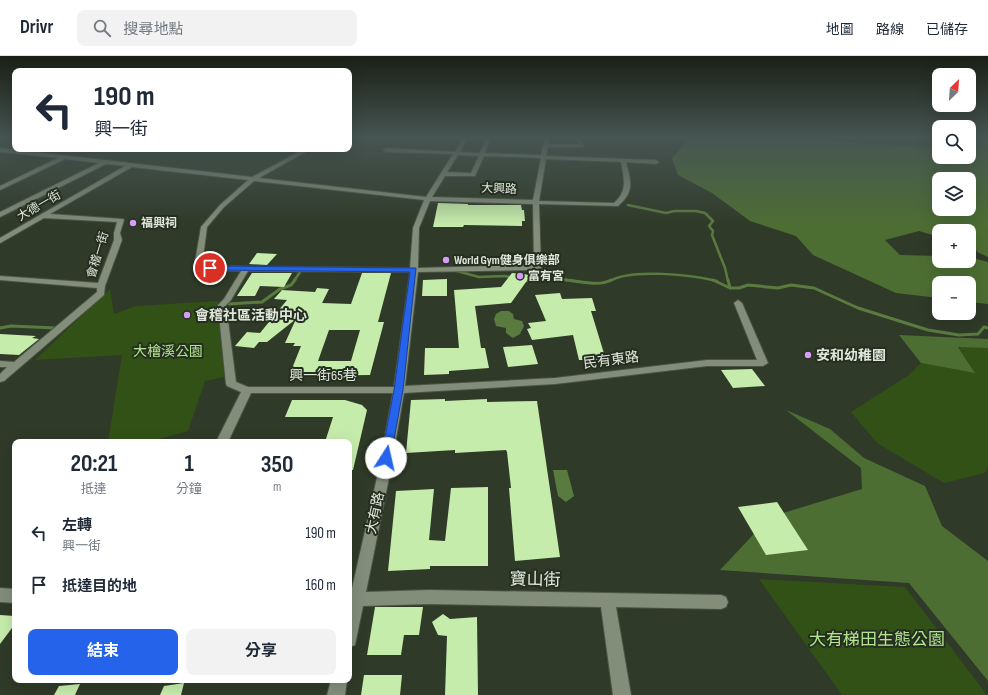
<!DOCTYPE html>
<html lang="zh-TW">
<head>
<meta charset="utf-8">
<style>
  body { margin:0; font-family:"Sofia Sans Condensed","Noto Sans TC",sans-serif; background:#f2f2f3; color:#1f2937; height:100vh; display:flex; flex-direction:column; font-size:15px; white-space:nowrap }
  * { box-sizing:border-box; margin:0 }
  p { font-size:13px; color:#747a83 }
  .icon { flex:none; width:22px; height:22px; fill:none; stroke:currentColor; stroke-width:2; stroke-linecap:round; stroke-linejoin:round }
  .map { position:relative; flex:1; overflow:hidden }
  .side { position:absolute; left:12px; top:383px; width:340px; height:244px; display:flex; flex-direction:column; background:#fff; border-radius:8px; box-shadow:0 4px 16px #0002 }
  .side>* { flex:none }
  .banner { position:absolute; left:12px; top:12px; width:340px; height:84px; border-radius:8px; box-shadow:0 4px 16px #0002; background:#fff; color:#1f2937; overflow:hidden }
  .needle { width:26px; rotate:25deg }
  .fabs { position:absolute; left:932px; top:12px; display:grid; gap:8px }
  .fabs a { display:grid; place-items:center; width:44px; height:44px; border-radius:8px; background:#fff; box-shadow:0 4px 16px #0002; font-size:20px }
  .pin { position:absolute; display:grid; place-items:center; width:34px; height:34px; color:#fff; margin:-17px; border:2px solid #fff; border-radius:50%; box-shadow:0 1px 4px #0007 }
  .me { position:absolute; width:44px; margin:-22px; rotate:10deg; stroke-linejoin:round; filter:drop-shadow(0 0 3px #0008) }
  .turn { display:flex; align-items:center; gap:14px; height:84px; padding:0 16px; font-size:18px }
  .turn .icon { width:52px; height:52px; stroke-width:2.5 }
  .turn b { display:block; font-size:28px; line-height:34px }
  .eta { display:flex; justify-content:space-evenly; align-items:center; height:68px; text-align:center }
  .eta b { font-size:24px; font-weight:700; line-height:28px }
  .button { display:flex; gap:8px; margin-top:auto; padding:8px 16px }
  .button a { flex:1; height:46px; border-radius:8px; background:#2563eb; color:#fff; font-size:16px; font-weight:700; line-height:46px; text-align:center }
  .button a+a { background:#f2f2f3; color:#1f2937 }
  ul { padding:0; list-style:none }
  li { display:flex; align-items:center; gap:12px; height:52px; padding:0 16px }
  li div { flex:1 }
  li b { display:block; font-size:15px }
  li em { font-style:normal }
  header { display:flex; align-items:center; gap:24px; box-sizing:border-box; height:56px; padding:0 20px; background:#fff; border-bottom:1px solid #e0e1e3 }
  header strong { font-size:19px }
  nav { display:flex; gap:22px; margin-inline-start:auto; font-size:14px }
  .search { width:280px; height:36px; background:#f2f2f3; display:flex; align-items:center; gap:10px; box-sizing:border-box; padding:0 14px; border-radius:8px; color:#747a83; font-size:15px }
  .map>svg:first-child { display:block }
  .green { fill:#325116 }
  .forest { fill:#4d6e33; fill-rule:evenodd }
  .water { fill:#5a7b40 }
  .lines { fill:none; stroke-linecap:round; stroke-linejoin:round }
  .stream-far1 { stroke:#5a7b40; stroke-width:2.5 }
  .stream { stroke:#5a7b40; stroke-width:3 }
  .building { fill:#c6ecac; fill-rule:evenodd }
  .street-casing { stroke:#4b5446; stroke-width:2 }
  .street { fill:#828e7a; fill-rule:evenodd }
  .route { fill:#2563eb; stroke:#184099 }
  .poi-dot { fill:#d89bf8; stroke:#252f1f; stroke-width:1.5 }
  .labels { text-anchor:middle; dominant-baseline:central; stroke-width:4; stroke-linejoin:round; paint-order:stroke }
  .far-street-label { font-size:12px; fill:#e0e6dc; stroke:#252f1f }
  .far-poi-label { font-size:12px; font-weight:bold; fill:#e0e6dc; stroke:#252f1f; text-anchor:start }
  .poi-label { font-size:14px; font-weight:bold; fill:#e0e6dc; stroke:#252f1f; text-anchor:start }
  .park-label { font-size:14px; fill:#b2e58f; stroke:#252f1f }
  .street-label { font-size:14px; fill:#e0e6dc; stroke:#252f1f }
  .near-street-label { font-size:17px; fill:#e0e6dc; stroke:#252f1f }
  .near-park-label { font-size:17px; fill:#b2e58f; stroke:#252f1f }
</style>
</head>
<body>
<header>
<strong>Drivr</strong>
<div class="search"><svg class="icon" aria-label="search" viewBox="0 0 24 24"><circle cx="10" cy="10" r="6"/><path d="M15 15l6 6"/></svg>搜尋地點</div>
<nav><a>地圖</a><a>路線</a><a>已儲存</a></nav>
</header>
<div class="map">
<svg width="988" height="639" viewBox="0 0 988 639">
  <rect width="100%" height="100%" fill="#2f3a28"/>
  <g class="green">
    <path d="M784,81H939V88L918,91L843,86L826,83Z"/>
    <path d="M110,233L114,258L136,250L218,245L224,321L205,325L188,375L148,386H108L122,299L35,304Z"/>
    <path d="M958,290L988,292V411L985,417L944,427L877,387L851,356L909,319L921,307L975,317Z"/>
    <path d="M759,523L905,531L987,639H842Z"/>
  </g>
  <g class="forest">
    <path d="M691,81H784L826,83L843,86L918,91L939,88V101H969V81H988V201L977,196L975,191L969,190V175H939V181L919,175L885,184L900,199L939,200V205H969V201L988,206V248L969,246V227H939V242L896,237L813,199L796,180L750,165L712,137L678,119L672,102ZM939,123H969V153H939Z"/>
    <path d="M899,279L988,283V292L958,291L975,317L921,307Z"/>
    <path d="M786,354L830,373L864,402L925,430L942,470L988,505V625L909,527L720,514L770,461L862,433L861,412Z"/>
  </g>
  <g class="water">
    <path d="M501,255H509L513,258L514,263L522,265L524,270L520,278L513,282L506,277V272L496,270L494,263L496,258Z"/>
    <path d="M553,414H567L574,440L566,446L558,440Z"/>
  </g>
  <g class="lines">
    <g class="stream-far1">
      <path d="M628,149L666,157L674,155H696L705,157L713,165L709,170L713,175L712,179L725,212L728,225"/>
      <path d="M457,215L479,221L505,220L514,222"/>
      <path d="M524,224L529,225"/>
      <path d="M294,225L300,216"/>
      <path d="M533,225L552,222L574,225"/>
      <path d="M610,225C631,212 693,219 717,225"/>
    </g>
    <g class="stream">
      <path d="M524,224H540"/>
      <path d="M566,224C580,225 599,231 611,224"/>
      <path d="M713,224L730,232H739L748,229L778,232L791,229L814,232L858,252L928,274L959,279L978,278L984,271L988,272"/>
      <path d="M728,224L730,232"/>
      <path d="M229,248L262,246L280,233L291,229L295,224"/>
      <path d="M0,272L11,270L56,272"/>
    </g>
  </g>
  <g class="building">
    <path d="M438,147L468,148V149H521L522,154H524L525,165H522V170L464,169L463,171H433Z"/>
    <path d="M257,197L277,198L267,209L249,208Z"/>
    <path d="M252,217H292L284,231L260,230L255,240H237Z"/>
    <path d="M362,217H391L378,266H384L370,319L289,320L301,290H293L295,287H285L296,263L267,286H259L254,292L235,290L247,276L260,277L287,244L274,243L282,234L315,236L317,232L329,233L322,247L351,248ZM329,274H360L351,305H318Z"/>
    <path d="M512,217L531,219L511,247L475,250L481,292H485L489,312L449,315V318L424,319L425,292H459L454,234L501,231Z"/>
    <path d="M447,223V240H422L423,224Z"/>
    <path d="M560,237L562,243L592,242L596,255H591L606,304H579L573,279L532,284L527,273L531,272L528,267L546,265L535,239Z"/>
    <path d="M0,278L36,280L32,282L39,283L19,299L0,298Z"/>
    <path d="M532,289L538,308L508,311L503,291Z"/>
    <path d="M752,313L765,330L733,332L721,314Z"/>
    <path d="M445,343V345L487,343V346L537,345L560,501L515,505L509,432H511L507,396L506,394L455,397V394L406,397L411,344Z"/>
    <path d="M292,344H345L362,349L367,354L353,414H349V386H325L333,361H285Z"/>
    <path d="M488,431V510H430V513L388,515L396,435L434,433L429,484L445,485L451,432Z"/>
    <path d="M777,446L808,494L766,499L738,451Z"/>
    <path d="M375,551H423L419,579H404L401,599H367Z"/>
    <path d="M443,558L450,563L477,561L478,639H445L447,580L438,579L432,566Z"/>
    <path d="M0,559L15,560V568L0,588Z"/>
    <path d="M364,619H402L400,639H361Z"/>
    <path d="M184,627L181,639H160L164,630Z"/>
    <path d="M80,628L75,639H54L59,630Z"/>
  </g>
  <g class="lines">
    <defs>
      <g id="street">
        <path d="M464,81H468L460,96L480,97L487,81H491L485,97L541,99L545,81H549L548,88H579L575,81H579L584,91H548L546,100L656,104L659,106L656,108L626,106C631,126 635,135 618,150L539,148L541,212L532,214L418,216L405,330L555,322L707,304H757L734,247L738,244L742,247L768,307L763,310H707L555,328L404,337L390,417L366,536L429,534L721,539L726,541L728,546L726,551L721,553L616,551L631,639H613L601,551L429,548L363,550L355,589L349,591V537H351L378,417L393,337H251L228,386H216L241,336L227,330L226,328L218,249L224,243L241,215L198,214L194,212L201,171L220,149L248,124L132,111L50,158L123,163L124,164L120,177L122,184L105,230L104,239L4,325L0,326V318L7,311H0V305L14,306L97,236V232L0,224V220L98,227L114,184V177L117,166L44,162L2,186L0,187V182L125,110L106,108L0,161V156L99,107L65,103L0,134V130L58,102L0,96V92L252,121L304,93H311L259,122L426,141L453,98L386,96L383,94L386,92L455,96ZM458,99L479,100L471,117L447,116ZM484,100L541,102L533,144L432,141L445,120H475ZM546,103L621,106C624,122 628,135 614,147L539,145ZM254,125L424,144L413,172L410,212L202,210L207,171L224,151ZM430,145L533,148L534,209L418,212L419,172ZM248,215L410,216L394,331H248L236,326L226,249L231,244Z"/>
        <path d="M0,532L15,533V547L0,546Z"/>
        <path d="M331,624H347L345,639H327Z"/>
      </g>
    </defs>
    <use href="#street" class="street-casing"/>
    <use href="#street" class="street"/>
  </g>
  <linearGradient id="sky" x2="0" y2="1"><stop stop-color="#1a2016"/><stop offset="0.48" stop-color="#475553"/><stop offset="1" stop-color="#475553" stop-opacity="0"/></linearGradient>
  <rect width="988" height="170" fill="url(#sky)"/>
  <path class="route" d="M210,210L416,212L403,334L390,405H383L381,402L394,334L410,216L208,214V211Z"/>
  <g class="poi-dot">
    <circle cx="133" cy="167" r="4"/>
    <circle cx="446" cy="204" r="4"/>
    <circle cx="520" cy="220" r="4"/>
    <circle cx="187" cy="259" r="4"/>
    <circle cx="808" cy="299" r="4"/>
  </g>
  <g class="labels">
    <g class="far-street-label">
      <text transform="translate(499 133) rotate(2)">大興路</text>
      <text transform="translate(39 150) rotate(-30)">大德一街</text>
      <text transform="translate(98 199) rotate(-73)">會稽一街</text>
    </g>
    <g class="far-poi-label">
      <text x="141" y="167">福興祠</text>
      <text x="454" y="204">World Gym健身俱樂部</text>
      <text x="528" y="220">富有宮</text>
    </g>
    <g class="poi-label">
      <text x="195" y="259">會稽社區活動中心</text>
      <text x="816" y="299">安和幼稚園</text>
    </g>
    <g class="park-label">
      <text x="168" y="295">大檜溪公園</text>
    </g>
    <g class="street-label">
      <text transform="translate(611 304) rotate(-7)">民有東路</text>
      <text x="323" y="319">興一街65巷</text>
      <text transform="translate(375 457) rotate(-78)">大有路</text>
    </g>
    <g class="near-street-label">
      <text transform="translate(535 524) rotate(1)">寶山街</text>
    </g>
    <g class="near-park-label">
      <text x="877" y="584">大有梯田生態公園</text>
    </g>
  </g>
</svg>
<div class="fabs">
<a><svg class="needle" viewBox="-14 -14 28 28"><path d="M0-13l5 13h-10z" fill="#e53935"/><path d="M0 13l5-13h-10z" fill="#747a83"/></svg></a>
<a><svg class="icon" aria-label="search" viewBox="0 0 24 24"><circle cx="10" cy="10" r="6"/><path d="M15 15l6 6"/></svg></a>
<a><svg class="icon" aria-label="layers" viewBox="0 0 24 24"><path d="M12 4l9 5-9 5-9-5zM3 14l9 5 9-5"/></svg></a>
<a>+</a>
<a>−</a>
</div>
<div class="pin" style="left:210px;top:212px;background:#d93025"><svg class="icon" aria-label="arrive" viewBox="0 0 24 24"><path d="M6 21V4h12l-3 4 3 4H6"/></svg></div>
<svg class="me" style="left:386px;top:402px" viewBox="-20 -20 40 40"><circle r="19" fill="#fff"/><path d="M0-13L10 11 0 6-10 11z" fill="#2563eb"/></svg>
<div class="banner">
<div class="turn"><svg class="icon" aria-label="left" viewBox="0 0 24 24"><path d="M17 20v-9H6M10 6l-5 5 5 5"/></svg><div><b>190 m</b>興一街</div></div>
</div>
<section class="side">
<div class="eta">
<div><b>20:21</b><p>抵達</p></div>
<div><b>1</b><p>分鐘</p></div>
<div><b>350</b><p>m</p></div>
</div>
<ul>
<li><svg class="icon" aria-label="left" viewBox="0 0 24 24"><path d="M17 20v-9H6M10 6l-5 5 5 5"/></svg><div><b>左轉</b><p>興一街</p></div><em>190 m</em></li>
<li><svg class="icon" aria-label="arrive" viewBox="0 0 24 24"><path d="M6 21V4h12l-3 4 3 4H6"/></svg><div><b>抵達目的地</b></div><em>160 m</em></li>
</ul>
<div class="button"><a>結束</a><a>分享</a></div>
</section>
</div>
</body>
</html>
